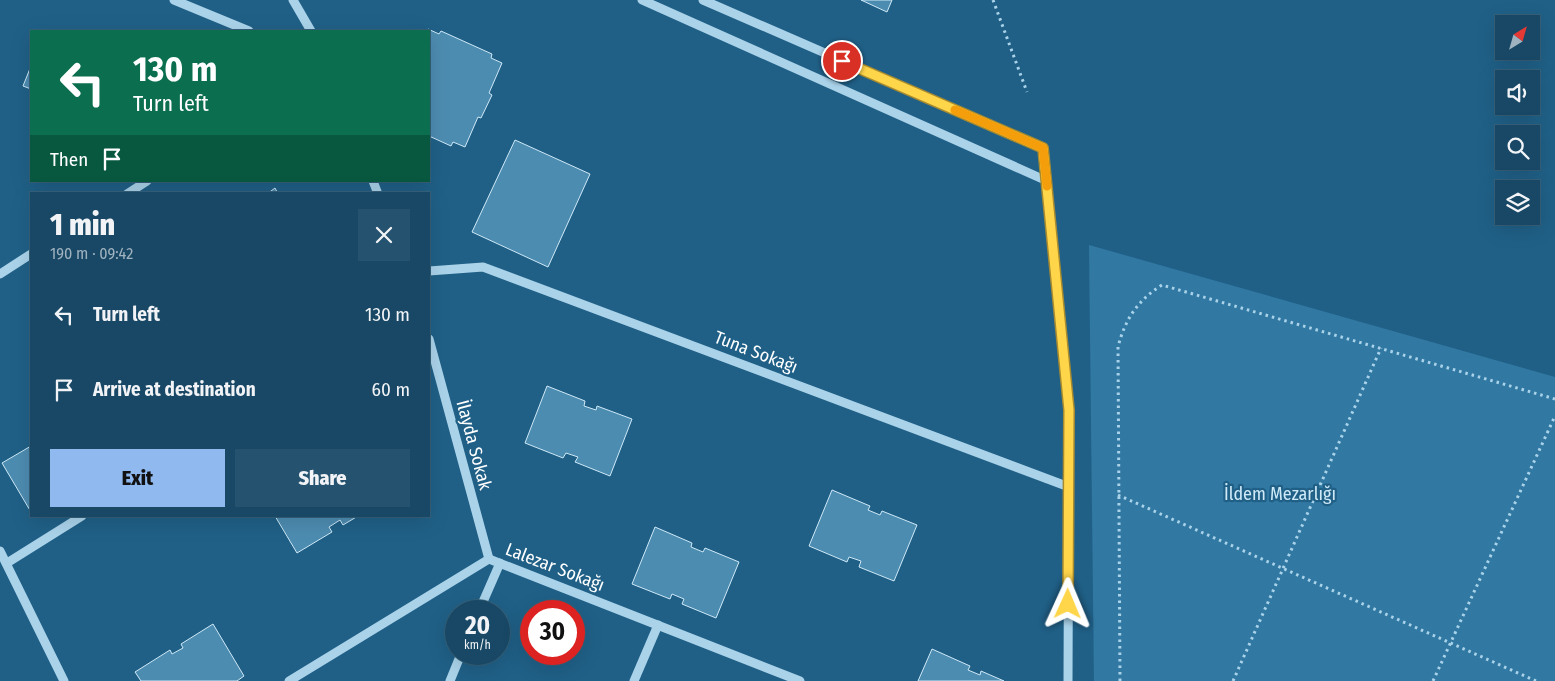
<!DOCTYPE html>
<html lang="en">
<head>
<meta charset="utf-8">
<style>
  body { margin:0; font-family:"Fira Sans Condensed",sans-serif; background:#25526e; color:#f1f3f6; height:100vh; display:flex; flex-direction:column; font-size:19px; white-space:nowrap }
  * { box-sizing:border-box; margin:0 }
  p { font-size:16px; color:#9fb2bf }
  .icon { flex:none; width:28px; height:28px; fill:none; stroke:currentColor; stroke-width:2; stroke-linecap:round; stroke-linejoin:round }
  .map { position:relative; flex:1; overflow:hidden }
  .panel { position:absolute; left:30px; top:192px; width:400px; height:325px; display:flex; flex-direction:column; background:#184865; border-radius:0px; box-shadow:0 5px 20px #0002,0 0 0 1px #366079 }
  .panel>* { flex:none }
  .guide { position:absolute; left:30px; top:30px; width:400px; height:152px; border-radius:0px; box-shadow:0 5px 20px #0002,0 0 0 1px #366079; background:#0b6e4f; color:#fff; overflow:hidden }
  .needle { width:32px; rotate:37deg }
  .controls { position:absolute; left:1495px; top:15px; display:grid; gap:10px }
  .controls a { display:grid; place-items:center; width:45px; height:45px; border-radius:0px; background:#184865; box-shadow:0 5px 20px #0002,0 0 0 1px #366079; font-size:25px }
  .speed { position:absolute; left:445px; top:600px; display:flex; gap:10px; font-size:25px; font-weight:700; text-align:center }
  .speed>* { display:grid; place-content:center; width:65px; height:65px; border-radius:50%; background:#184865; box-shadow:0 5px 20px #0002,0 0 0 1px #366079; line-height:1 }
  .speed small { font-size:12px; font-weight:400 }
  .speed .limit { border:8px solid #d22; background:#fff; color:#111 }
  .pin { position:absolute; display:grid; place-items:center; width:42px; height:42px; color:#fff; margin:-21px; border:2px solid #fff; border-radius:50%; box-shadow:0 1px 5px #0007 }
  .me { position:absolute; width:55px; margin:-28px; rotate:1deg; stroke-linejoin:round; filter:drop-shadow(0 0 4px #0008) }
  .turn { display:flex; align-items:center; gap:18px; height:105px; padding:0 20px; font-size:22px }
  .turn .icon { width:65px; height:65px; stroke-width:2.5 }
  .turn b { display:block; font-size:35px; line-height:42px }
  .then { display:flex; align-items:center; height:48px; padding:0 20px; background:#0003; gap:10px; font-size:19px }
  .round { display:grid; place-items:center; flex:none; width:52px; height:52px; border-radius:0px; background:#25526e }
  .summary { display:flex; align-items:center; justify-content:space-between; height:85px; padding:0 20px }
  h1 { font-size:30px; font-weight:800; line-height:38px }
  .button { display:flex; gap:10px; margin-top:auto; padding:10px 20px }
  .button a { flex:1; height:58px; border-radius:0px; background:#90b9f0; color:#111; font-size:20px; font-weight:800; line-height:58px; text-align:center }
  .button a+a { background:#25526e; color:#f1f3f6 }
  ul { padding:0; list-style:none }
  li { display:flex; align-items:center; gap:15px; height:75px; padding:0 20px }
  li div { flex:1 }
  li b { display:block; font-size:19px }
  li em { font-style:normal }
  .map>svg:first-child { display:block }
  .green { fill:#3179a3 }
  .building { fill:#4d8cb1; stroke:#cee9f7 }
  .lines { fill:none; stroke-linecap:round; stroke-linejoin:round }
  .path { stroke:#aad3ea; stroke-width:3; stroke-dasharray:2.5 4; stroke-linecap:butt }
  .minor { stroke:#aad3ea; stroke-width:9 }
  .route-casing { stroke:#a68a30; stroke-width:12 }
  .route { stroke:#ffd54a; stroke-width:9 }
  .slow { stroke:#f59e0b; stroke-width:9 }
  .labels { text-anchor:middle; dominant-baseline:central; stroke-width:4.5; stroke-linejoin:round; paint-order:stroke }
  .street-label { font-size:18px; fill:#fff; stroke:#206087 }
  .park-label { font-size:18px; fill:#cee9f7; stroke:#206087 }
</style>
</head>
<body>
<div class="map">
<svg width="1555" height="681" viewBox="0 0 1555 681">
  <rect width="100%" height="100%" fill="#206087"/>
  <path class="green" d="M1089,245L1555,377V681H1094Z"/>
  <g class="building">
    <path d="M861,0H892L887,12Z"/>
    <path d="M428,29L439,34L441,31L492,54L491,58L502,63L489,93L492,95L481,118L478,117L465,147L453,142L451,146L429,136Z"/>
    <path d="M31,66V89L23,86Z"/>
    <path d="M515,140L590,174L548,267L472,232Z"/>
    <path d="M275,188L278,194H267Z"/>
    <path d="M547,386L585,401L584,406L596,410L597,406L632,419L610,476L575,462L578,457L566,453L563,458L525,443Z"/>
    <path d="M31,446V512L2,463Z"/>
    <path d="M832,490L870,506L868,510L880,515L882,511L917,525L894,581L859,567L861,561L849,557L847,562L809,546Z"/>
    <path d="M275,516H358L343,525L340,520L329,527L332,532L297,553Z"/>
    <path d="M655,527L692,543L691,547L703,552L705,548L739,562L716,618L682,604L684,599L672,594L670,599L632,584Z"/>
    <path d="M213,624L244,676L237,681H141L135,672L170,650L172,654L183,648L181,644Z"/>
    <path d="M932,649L970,666L968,670L980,675L981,671L1004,681H918Z"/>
  </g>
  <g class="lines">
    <g class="path">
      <path d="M993,0L1027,92"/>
      <path d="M1118,495L1536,681"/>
      <path d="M1120,681L1118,347C1125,319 1138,300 1162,285L1555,399"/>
      <path d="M1233,681L1381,348"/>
      <path d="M1433,681L1555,416"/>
    </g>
    <g class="minor">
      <path d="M174,0L249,31"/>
      <path d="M293,0L311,31"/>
      <path d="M642,0L1047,181"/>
      <path d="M703,0L1043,148L1069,411L1068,681"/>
      <path d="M373,181L378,194"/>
      <path d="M127,194L147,181"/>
      <path d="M429,271L483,267L1069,487"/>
      <path d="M0,274L31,254"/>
      <path d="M429,339L489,559"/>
      <path d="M0,551L64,681"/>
      <path d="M7,563L82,516"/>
      <path d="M479,611L500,563"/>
      <path d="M289,681L489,559L800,681"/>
      <path d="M450,681L461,654"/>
      <path d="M634,681L658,625"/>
    </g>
  </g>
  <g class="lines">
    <defs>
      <path id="route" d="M842,61L1043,148L1069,410L1068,604"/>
    </defs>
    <use href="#route" class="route-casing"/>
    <use href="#route" class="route"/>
    <path class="slow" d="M955,110L1043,148L1047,186"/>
  </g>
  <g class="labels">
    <g class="street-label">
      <text transform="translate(756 352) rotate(21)">Tuna Sokağı</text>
      <text transform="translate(474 445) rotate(75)">İlayda Sokak</text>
      <text transform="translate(555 567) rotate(21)">Lalezar Sokağı</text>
    </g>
    <g class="park-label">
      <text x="1280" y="494">İldem Mezarlığı</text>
    </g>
  </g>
</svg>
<div class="controls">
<a><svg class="needle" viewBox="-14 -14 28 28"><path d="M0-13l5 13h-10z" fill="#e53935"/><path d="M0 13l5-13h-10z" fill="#9fb2bf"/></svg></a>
<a><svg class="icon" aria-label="sound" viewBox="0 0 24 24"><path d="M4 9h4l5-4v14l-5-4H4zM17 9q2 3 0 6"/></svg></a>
<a><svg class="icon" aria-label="search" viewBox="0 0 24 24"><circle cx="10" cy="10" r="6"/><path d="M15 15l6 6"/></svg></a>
<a><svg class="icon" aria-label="layers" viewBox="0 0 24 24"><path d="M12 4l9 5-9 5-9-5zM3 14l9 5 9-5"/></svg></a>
</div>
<div class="speed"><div>20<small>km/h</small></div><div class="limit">30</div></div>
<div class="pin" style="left:842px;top:61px;background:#d93025"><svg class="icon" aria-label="arrive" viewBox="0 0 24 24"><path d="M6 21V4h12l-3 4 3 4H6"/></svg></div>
<svg class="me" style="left:1068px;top:604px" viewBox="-20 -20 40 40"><path d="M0-17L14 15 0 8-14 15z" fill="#ffd54a" stroke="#fff" stroke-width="4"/></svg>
<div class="guide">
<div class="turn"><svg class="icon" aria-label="left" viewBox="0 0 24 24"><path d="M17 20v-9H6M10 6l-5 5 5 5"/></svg><div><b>130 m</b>Turn left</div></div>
<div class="then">Then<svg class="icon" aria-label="arrive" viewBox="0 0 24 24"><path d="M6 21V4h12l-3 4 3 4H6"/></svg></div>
</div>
<section class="panel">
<div class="summary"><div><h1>1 min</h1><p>190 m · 09:42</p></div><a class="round"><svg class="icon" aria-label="close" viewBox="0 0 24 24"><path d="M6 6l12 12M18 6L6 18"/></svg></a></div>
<ul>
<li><svg class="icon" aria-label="left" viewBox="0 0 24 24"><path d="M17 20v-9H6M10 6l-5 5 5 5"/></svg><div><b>Turn left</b></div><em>130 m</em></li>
<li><svg class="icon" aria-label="arrive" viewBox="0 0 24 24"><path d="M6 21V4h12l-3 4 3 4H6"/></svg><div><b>Arrive at destination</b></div><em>60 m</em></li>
</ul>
<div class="button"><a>Exit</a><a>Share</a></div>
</section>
</div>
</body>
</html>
